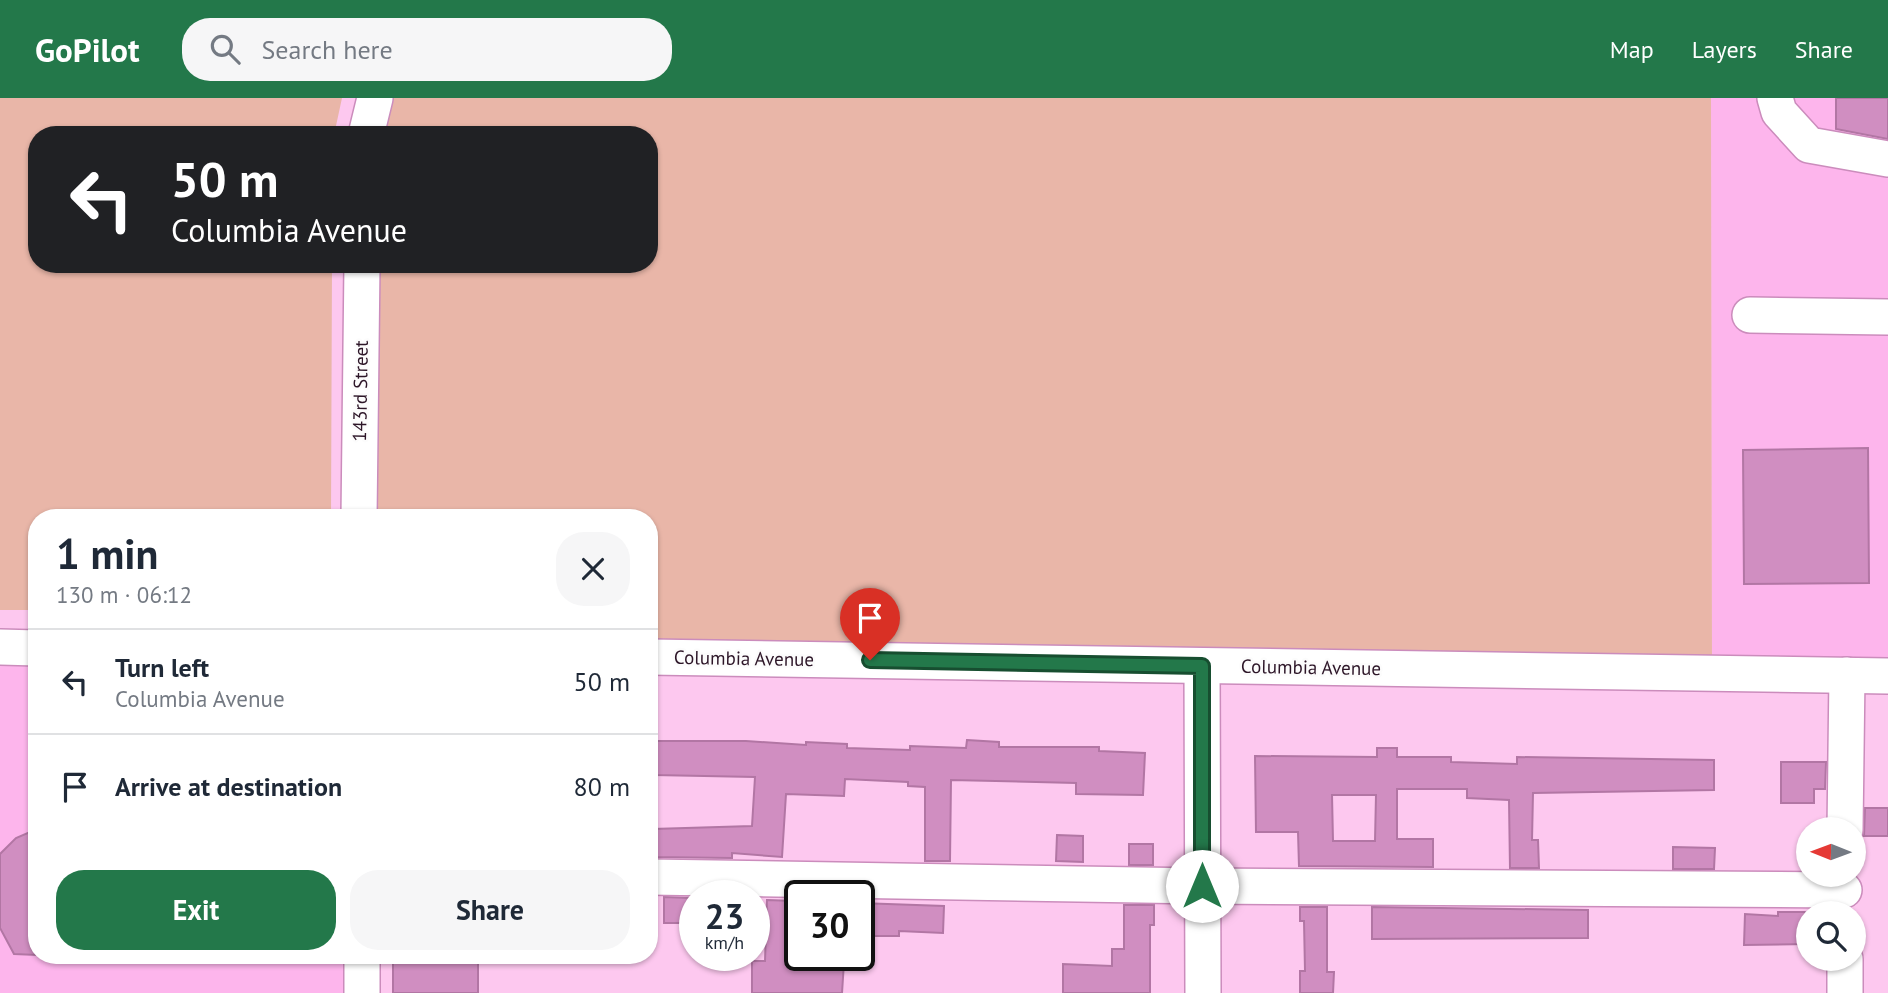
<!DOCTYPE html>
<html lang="en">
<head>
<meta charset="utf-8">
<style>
  body { margin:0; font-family:"PT Sans",sans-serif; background:#f6f6f7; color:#1f2937; height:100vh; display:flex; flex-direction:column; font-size:26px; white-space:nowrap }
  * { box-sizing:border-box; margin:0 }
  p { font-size:23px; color:#747a83 }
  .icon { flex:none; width:38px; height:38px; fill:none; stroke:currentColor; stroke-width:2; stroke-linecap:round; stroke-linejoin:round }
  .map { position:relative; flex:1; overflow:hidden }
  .drawer { position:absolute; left:28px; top:411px; width:630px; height:455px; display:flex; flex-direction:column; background:#fff; border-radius:28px; box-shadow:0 2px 5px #0004 }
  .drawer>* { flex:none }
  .top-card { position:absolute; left:28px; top:28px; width:630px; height:147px; border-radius:28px; box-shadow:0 2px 5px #0004; background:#202124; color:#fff; overflow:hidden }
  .needle { width:46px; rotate:271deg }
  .tools { position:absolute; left:1796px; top:719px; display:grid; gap:14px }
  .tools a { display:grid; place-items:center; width:70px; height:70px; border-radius:50%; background:#fff; box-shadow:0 2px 5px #0004; font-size:35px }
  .speed { position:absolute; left:679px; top:782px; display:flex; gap:14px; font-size:35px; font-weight:700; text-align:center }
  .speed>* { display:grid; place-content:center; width:91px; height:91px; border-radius:50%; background:#fff; box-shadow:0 2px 5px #0004; line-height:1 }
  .speed small { font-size:18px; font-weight:400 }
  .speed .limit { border:4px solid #111; border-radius:10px; background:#fff; color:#111 }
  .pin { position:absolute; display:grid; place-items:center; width:60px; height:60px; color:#fff; margin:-72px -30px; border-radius:50% 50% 50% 0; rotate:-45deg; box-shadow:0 0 7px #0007 }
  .pin .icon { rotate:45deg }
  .me { position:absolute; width:77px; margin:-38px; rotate:0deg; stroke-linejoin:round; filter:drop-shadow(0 0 5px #0008) }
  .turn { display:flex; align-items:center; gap:24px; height:147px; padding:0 28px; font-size:32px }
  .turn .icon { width:91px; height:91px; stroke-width:2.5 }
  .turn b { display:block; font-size:49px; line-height:60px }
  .round { display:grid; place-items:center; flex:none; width:74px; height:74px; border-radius:28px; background:#f6f6f7 }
  .head { display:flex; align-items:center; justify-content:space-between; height:119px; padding:0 28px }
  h1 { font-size:42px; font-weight:700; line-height:52px }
  .cta { display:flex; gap:14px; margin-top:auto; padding:14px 28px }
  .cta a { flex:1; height:80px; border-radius:28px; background:#23784a; color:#fff; font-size:28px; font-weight:700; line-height:80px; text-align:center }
  .cta a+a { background:#f6f6f7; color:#1f2937 }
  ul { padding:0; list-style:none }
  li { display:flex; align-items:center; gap:21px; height:105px; padding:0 28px; border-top:2px solid #e0e1e3 }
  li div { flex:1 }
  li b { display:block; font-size:26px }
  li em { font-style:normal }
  header { display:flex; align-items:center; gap:42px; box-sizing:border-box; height:98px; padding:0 35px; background:#23784a; color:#fff }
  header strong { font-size:33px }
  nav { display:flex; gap:38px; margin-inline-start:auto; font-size:24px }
  .search { width:490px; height:63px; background:#f6f6f7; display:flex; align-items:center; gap:18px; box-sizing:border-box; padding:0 24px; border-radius:28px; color:#747a83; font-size:26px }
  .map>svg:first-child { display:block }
  .built { fill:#fdb5ec }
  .green { fill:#e9b6a8 }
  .building { fill:#d08ec1; stroke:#b276a4; stroke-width:2; fill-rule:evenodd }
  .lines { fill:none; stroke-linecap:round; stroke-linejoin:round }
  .minor-casing { stroke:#cb8cbc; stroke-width:38 }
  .minor { stroke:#fff; stroke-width:35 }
  .route-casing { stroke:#174e30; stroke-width:18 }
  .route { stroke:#23784a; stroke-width:12 }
  .labels { text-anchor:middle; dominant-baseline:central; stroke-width:5; stroke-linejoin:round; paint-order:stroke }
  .street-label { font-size:19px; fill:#2d1628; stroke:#fcfcfc }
</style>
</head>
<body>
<header>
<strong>GoPilot</strong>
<div class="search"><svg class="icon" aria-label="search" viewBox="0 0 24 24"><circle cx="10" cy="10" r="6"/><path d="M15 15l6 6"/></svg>Search here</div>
<nav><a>Map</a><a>Layers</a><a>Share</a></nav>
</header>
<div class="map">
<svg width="1888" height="895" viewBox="0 0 1888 895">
  <rect width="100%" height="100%" fill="#fdc8ef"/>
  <g class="built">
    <path d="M1711,0H1888V578L1712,575Z"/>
    <path d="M0,549L37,550V858H362V895H0Z"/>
  </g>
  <g class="green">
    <path d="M0,0H342L334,37H37V166H332L331,420H37V512H0Z"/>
    <path d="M375,0H1711L1712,575L649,559V420H359L362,166H649V37H366Z"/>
  </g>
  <g class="building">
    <path d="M1836,0H1888V41L1836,31Z"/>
    <path d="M1868,350L1869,485L1744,486L1743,352Z"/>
    <path d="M967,642L999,644V649H1099V653L1145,655L1143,697L1076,696V685L951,682L950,763H925V689L908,688V684L845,681L844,698L786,696L782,759L732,755V760L653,759V731L752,728L755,679L654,677L655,643H746L806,647V644L847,646V650L910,652V648L966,650Z"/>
    <path d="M1377,650H1397V659H1451V664L1517,666V659L1714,662V692L1533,695L1532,742H1538L1539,770H1510L1509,702L1467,700V691H1397V741H1433V769L1299,768L1298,734H1256L1255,658L1377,659ZM1332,697H1376L1375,743H1333Z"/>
    <path d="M1781,664H1826L1825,691H1814V705H1781Z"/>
    <path d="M1865,710H1888V738H1864Z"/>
    <path d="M37,731V857L14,856L0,830V756L16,740Z"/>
    <path d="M1057,737L1083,738V764L1056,763Z"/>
    <rect x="1129" y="746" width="24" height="21"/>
    <path d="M1673,749L1715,750L1714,771H1673Z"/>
    <path d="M664,799L690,800V825H664Z"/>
    <path d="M767,802L794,803L792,862L844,864L842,895H752V863H765Z"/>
    <path d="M859,805L944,808L943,835L899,833V838H859Z"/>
    <path d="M1124,807H1154V827H1150V895H1063V866L1112,868V851H1124Z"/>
    <path d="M1300,809H1327V874H1334L1333,895H1300V873H1305L1304,823H1300Z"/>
    <path d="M1372,809L1588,812V840L1372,841Z"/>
    <path d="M1778,814H1808V846L1744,847L1745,816L1778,818Z"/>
    <rect x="393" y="858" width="85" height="37"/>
  </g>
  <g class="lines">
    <defs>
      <g id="minor">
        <path d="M1775,0L1779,14L1809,47L1888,61"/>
        <path d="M366,37L375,0"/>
        <path d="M1750,217L1888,219"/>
        <path d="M359,420L362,166"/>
        <path d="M0,549L37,550"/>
        <path d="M649,559L1888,578"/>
        <path d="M1202,568L1203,895"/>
        <path d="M1845,732L1847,577"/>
        <path d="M649,779L1202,788L1844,792"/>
        <path d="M362,858V895"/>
        <path d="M1845,861V895"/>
      </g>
    </defs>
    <use href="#minor" class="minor-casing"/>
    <use href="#minor" class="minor"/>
  </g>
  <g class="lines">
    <defs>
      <path id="route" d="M870,562L1202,568V788"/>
    </defs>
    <use href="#route" class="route-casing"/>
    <use href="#route" class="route"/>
  </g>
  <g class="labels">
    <g class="street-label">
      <text transform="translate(360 293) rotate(-89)">143rd Street</text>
      <text transform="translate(744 560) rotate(1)">Columbia Avenue</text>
      <text transform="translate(1311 569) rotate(1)">Columbia Avenue</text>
    </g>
  </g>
</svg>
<div class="tools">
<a><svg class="needle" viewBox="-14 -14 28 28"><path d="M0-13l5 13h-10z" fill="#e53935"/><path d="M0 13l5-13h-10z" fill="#747a83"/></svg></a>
<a><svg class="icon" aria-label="search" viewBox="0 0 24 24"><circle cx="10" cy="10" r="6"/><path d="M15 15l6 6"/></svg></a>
</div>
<div class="speed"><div>23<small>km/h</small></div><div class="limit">30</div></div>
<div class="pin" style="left:870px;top:562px;background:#d93025"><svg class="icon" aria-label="arrive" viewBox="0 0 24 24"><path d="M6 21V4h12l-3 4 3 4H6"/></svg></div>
<svg class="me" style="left:1202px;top:788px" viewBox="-20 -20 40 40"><circle r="19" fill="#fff"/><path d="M0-13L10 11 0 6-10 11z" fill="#23784a"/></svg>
<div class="top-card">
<div class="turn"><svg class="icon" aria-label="left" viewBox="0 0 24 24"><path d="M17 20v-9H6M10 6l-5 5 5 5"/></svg><div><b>50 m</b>Columbia Avenue</div></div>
</div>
<section class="drawer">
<div class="head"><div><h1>1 min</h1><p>130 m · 06:12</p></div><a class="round"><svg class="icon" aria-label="close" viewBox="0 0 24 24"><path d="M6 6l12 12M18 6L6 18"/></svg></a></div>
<ul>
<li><svg class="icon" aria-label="left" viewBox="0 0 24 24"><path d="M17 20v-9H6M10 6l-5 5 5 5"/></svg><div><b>Turn left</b><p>Columbia Avenue</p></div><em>50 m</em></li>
<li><svg class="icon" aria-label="arrive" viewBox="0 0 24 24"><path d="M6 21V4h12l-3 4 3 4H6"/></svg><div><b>Arrive at destination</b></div><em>80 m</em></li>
</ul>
<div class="cta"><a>Exit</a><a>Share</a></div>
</section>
</div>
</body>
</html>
